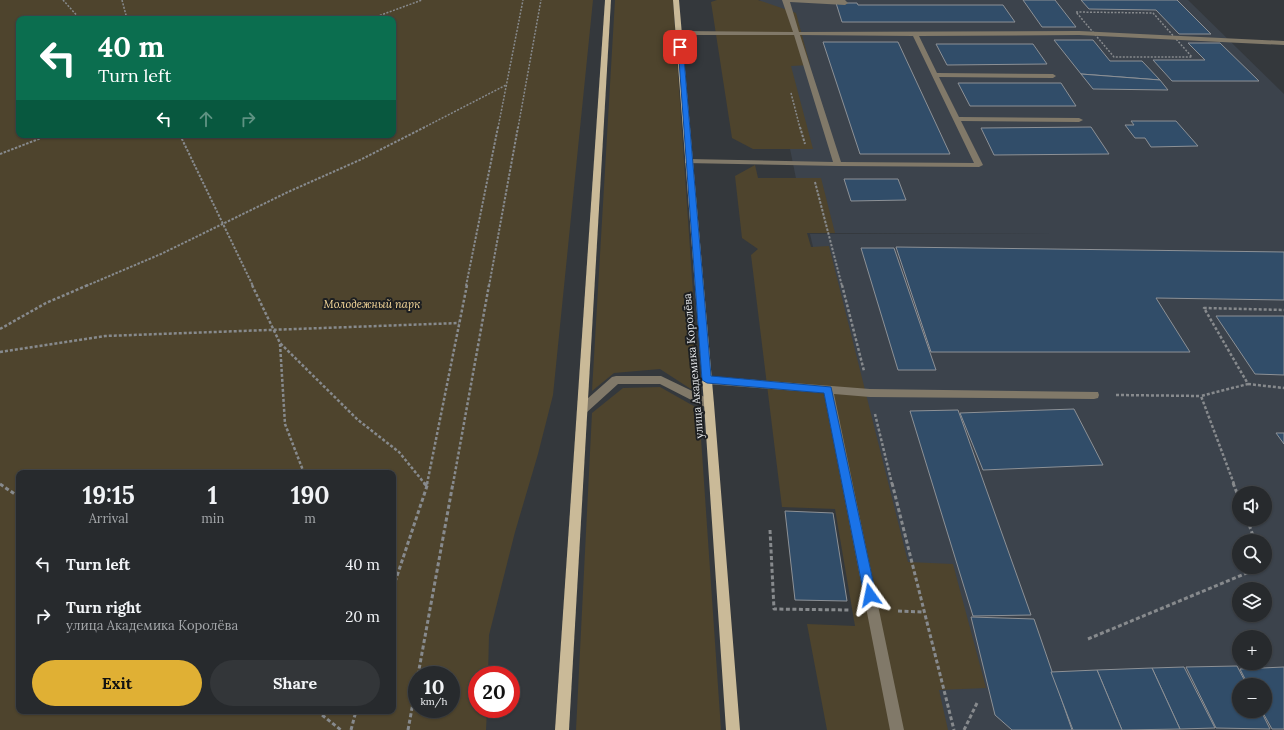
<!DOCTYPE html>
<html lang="en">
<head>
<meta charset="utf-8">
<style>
  body { margin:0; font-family:Lora,serif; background:#333639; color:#f1f3f6; height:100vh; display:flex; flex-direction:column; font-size:15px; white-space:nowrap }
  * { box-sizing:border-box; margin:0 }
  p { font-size:13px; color:#a4a7aa }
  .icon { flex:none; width:22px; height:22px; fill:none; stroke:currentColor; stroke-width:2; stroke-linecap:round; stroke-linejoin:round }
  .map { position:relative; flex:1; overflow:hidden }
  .details { position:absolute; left:16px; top:470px; width:380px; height:244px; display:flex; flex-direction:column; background:#272a2d; border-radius:8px; box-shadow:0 1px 3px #0004,0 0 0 1px #434649 }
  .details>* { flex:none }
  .top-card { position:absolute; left:16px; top:16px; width:380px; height:122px; border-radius:8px; box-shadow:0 1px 3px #0004,0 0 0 1px #434649; background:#0b6e4f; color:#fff; overflow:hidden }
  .tools { position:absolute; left:1232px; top:486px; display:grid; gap:8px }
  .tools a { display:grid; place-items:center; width:40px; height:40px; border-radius:50%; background:#272a2d; box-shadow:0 1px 3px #0004,0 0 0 1px #434649; font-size:20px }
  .speed { position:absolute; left:408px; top:666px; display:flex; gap:8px; font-size:20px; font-weight:700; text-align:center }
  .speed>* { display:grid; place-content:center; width:52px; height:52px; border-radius:50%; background:#272a2d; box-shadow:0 1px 3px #0004,0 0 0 1px #434649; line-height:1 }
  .speed small { font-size:10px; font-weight:400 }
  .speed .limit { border:6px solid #d22; background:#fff; color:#111 }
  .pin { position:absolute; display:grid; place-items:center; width:34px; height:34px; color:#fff; margin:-17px; border-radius:8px; box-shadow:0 2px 6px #0006 }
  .me { position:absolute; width:44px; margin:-22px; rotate:348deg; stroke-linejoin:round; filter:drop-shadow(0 0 3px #0008) }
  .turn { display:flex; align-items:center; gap:14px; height:84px; padding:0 16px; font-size:18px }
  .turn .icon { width:52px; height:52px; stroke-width:2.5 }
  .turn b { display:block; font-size:28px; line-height:34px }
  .lanes { display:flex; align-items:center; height:38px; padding:0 16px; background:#0003; justify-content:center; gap:20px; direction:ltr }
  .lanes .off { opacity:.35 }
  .eta { display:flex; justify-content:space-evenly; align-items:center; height:68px; text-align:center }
  .eta b { font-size:24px; font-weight:800; line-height:28px }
  .cta { display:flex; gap:8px; margin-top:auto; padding:8px 16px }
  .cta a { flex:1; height:46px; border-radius:24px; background:#e0b034; color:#111; font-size:16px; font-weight:800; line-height:46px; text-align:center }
  .cta a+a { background:#333639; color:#f1f3f6 }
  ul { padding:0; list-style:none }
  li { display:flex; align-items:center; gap:12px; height:52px; padding:0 16px }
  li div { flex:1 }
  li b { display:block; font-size:15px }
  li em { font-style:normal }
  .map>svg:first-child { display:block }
  .built { fill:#3c434c; fill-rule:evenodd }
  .green { fill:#4e442d; fill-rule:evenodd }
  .building { fill:#314d69; stroke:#8d9196 }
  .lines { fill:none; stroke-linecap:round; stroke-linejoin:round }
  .path-far3 { stroke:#878a8d; stroke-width:1.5; stroke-dasharray:2 1.5; stroke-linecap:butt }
  .path-far2 { stroke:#878a8d; stroke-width:2; stroke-dasharray:2.5 1.5; stroke-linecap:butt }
  .path-far1 { stroke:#878a8d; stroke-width:2.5; stroke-dasharray:3 2; stroke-linecap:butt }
  .path { stroke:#878a8d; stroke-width:3; stroke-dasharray:4 2.5; stroke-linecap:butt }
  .minor { fill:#817969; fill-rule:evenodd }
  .major { fill:#caba98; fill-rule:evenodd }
  .route { fill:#1a73e8; stroke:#114b97 }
  .labels { text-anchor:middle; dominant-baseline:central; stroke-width:4; stroke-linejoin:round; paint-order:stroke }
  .park-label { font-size:11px; font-style:italic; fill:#fbdd9d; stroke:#1d1f21 }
  .street-label { font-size:11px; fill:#e8eaed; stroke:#1d1f21 }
</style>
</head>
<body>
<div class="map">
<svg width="1284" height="730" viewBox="0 0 1284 730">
  <rect width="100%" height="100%" fill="#34383c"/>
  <path class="built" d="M760,0H1188L1284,94V730H926L810,234L1054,233H807ZM1239,493H1265V519H1239ZM1239,541H1265V567H1239ZM1239,589H1265V615H1239ZM1239,637H1265V663H1239ZM1239,685H1265V711H1239Z"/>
  <g class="green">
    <path d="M0,0H593L553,395L538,454L515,532L489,635L488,675H477V709H487L486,730H0ZM19,19H393V135H19ZM19,473H393V711H19ZM417,675H451V709H417Z"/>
    <path d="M615,0H673L700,395L660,369L614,373L592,391Z"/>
    <path d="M717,0H758L796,13L810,65L791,66L813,149H753L732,138L711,2Z"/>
    <path d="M755,165L758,178H821L835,233H807L811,247L829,246L908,562L953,564L986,688L939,690L948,730H827L807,624L855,626L835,509L782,507L751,255L758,249L742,238L735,176Z"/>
    <path d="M660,387L699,409L721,730H576L592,413L623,388Z"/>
  </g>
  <g class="building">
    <path d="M1023,0H1055L1076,27H1042Z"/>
    <path d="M1081,0H1177L1211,34H1179L1156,10L1089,9Z"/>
    <path d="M836,3H857L858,5H1003L1015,22H842Z"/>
    <path d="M1054,40H1093L1110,61H1142L1160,80L1081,74Z"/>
    <path d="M823,42H898L950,154H860Z"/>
    <path d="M1188,43H1220L1259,81H1172L1153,60H1205Z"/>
    <path d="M936,44H1033L1047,64L947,65Z"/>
    <path d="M1081,74L1160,80L1168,90L1093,89Z"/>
    <path d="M958,83H1061L1076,106H970Z"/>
    <path d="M1131,121H1176L1198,146L1151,147L1145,138H1135L1125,125H1134Z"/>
    <path d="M1091,127L1109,154L994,155L981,128Z"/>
    <path d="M844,179H898L906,200L851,201Z"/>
    <path d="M896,247L1284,252V300L1156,298L1190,352H931Z"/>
    <path d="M861,248H894L936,370H898Z"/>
    <path d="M1216,316H1284V375L1255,374Z"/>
    <path d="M1074,409L1103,465L983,470L960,413Z"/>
    <path d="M958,410L1031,615L973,616L910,411Z"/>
    <path d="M1276,433H1284V444Z"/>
    <path d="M785,511L833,513L847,601L795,600Z"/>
    <path d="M971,617L1034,619L1072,730H1012L995,715Z"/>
    <path d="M1237,666L1247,685H1239V711H1261L1270,729L1216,728L1186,667Z"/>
    <path d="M1184,667L1215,728L1180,729L1152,668Z"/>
    <path d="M1284,667V729H1272L1262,711H1265V685H1248L1240,669Z"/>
    <path d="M1152,668L1180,729L1122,730L1097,670Z"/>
    <path d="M1097,670L1122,730H1073L1051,672Z"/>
  </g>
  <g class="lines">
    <g class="path-far3">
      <path d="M63,0L80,19"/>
      <path d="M122,0L127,19"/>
      <path d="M1076,12L1153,13L1192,57H1114Z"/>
      <path d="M370,19L422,0"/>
      <path d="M791,93L800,128"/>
      <path d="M423,128L506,85"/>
      <path d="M498,128L523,0"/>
      <path d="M518,128L541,0"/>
    </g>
    <g class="path-far2">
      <path d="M800,127L805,144"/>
      <path d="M180,135L253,286"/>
      <path d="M0,154L49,135"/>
      <path d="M815,182L842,286"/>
      <path d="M86,286L161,254L288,192L362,159L425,127"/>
      <path d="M466,286L498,127"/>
      <path d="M489,286L518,127"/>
    </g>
    <g class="path-far1">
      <path d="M252,285L280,343L358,420L399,452L425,484"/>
      <path d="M842,285L864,371"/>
      <path d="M0,329L46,303L88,285"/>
      <path d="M280,344L285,424L304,473"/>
      <path d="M0,352L105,336L459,323"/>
      <path d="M1248,384L1284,388"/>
      <path d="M1116,395L1201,396"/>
      <path d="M875,414L892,484"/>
      <path d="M427,484L467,285"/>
      <path d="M453,484L489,285"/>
      <path d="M1234,484L1201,396L1248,384L1204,308L1284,310"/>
    </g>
    <g class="path">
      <path d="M424,483L427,486"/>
      <path d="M892,483L954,730"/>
      <path d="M1233,483L1239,498"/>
      <path d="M0,484L19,497"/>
      <path d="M1247,519L1255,541"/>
      <path d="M770,530L774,609L849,610"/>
      <path d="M393,588L428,483"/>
      <path d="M898,611L924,612"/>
      <path d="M1088,639L1261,567"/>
      <path d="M418,675L453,483"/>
      <path d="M317,711L341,730"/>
      <path d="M351,730L356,711"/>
      <path d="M408,730L417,681"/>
      <path d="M964,730L977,703"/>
    </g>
    <g class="minor">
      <path d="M782,0H845L848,3L845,5L790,2L799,32L1079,31L1284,41V45L1079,35L919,36L937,73L1053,74L1056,76L1053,78L939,77L959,117L1079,118L1083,120L1079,122L961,121L983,165L979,167L838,166L685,163V159H688L833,162L794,35H679L676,33L679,31L793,32ZM800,35L913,36L974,163L841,162Z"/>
      <path d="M616,376H661L713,401L714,404L713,407L709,408L705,407L660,384H618L586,413L582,414L578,413L577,410L578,407L612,377Z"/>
      <path d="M707,376L870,389L1098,392L1099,395L1098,398L1094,399L870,397L834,394L904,730H890L824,393L707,384L703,383L702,380L703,377Z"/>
    </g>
    <g class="major">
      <path d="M605,0H611L569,730H555Z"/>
      <path d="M673,0H679L714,404L740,730H726L704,404Z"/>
    </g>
  </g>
  <path class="route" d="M678,46L683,47L711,376L831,387L876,595L874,599L870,601L866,599L864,595L824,393L707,383L702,380Z"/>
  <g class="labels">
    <g class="park-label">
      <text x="372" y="304">Молодежный парк</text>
    </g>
    <g class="street-label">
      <text transform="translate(693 366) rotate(-95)">улица Академика Королёва</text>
    </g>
  </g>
</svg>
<div class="tools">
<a><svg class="icon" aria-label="sound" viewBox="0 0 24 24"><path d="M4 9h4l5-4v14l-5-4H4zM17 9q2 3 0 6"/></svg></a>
<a><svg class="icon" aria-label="search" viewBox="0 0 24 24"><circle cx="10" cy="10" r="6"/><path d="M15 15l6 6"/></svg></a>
<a><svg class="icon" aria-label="layers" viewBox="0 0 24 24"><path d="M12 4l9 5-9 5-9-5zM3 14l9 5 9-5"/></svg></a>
<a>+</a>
<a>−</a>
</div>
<div class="speed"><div>10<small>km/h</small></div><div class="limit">20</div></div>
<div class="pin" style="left:680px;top:47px;background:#d93025"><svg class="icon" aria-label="arrive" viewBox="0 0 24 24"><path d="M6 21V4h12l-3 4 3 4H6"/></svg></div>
<svg class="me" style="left:870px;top:595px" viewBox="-20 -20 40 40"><path d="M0-17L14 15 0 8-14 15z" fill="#1a73e8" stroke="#fff" stroke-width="4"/></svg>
<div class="top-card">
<div class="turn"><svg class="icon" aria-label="left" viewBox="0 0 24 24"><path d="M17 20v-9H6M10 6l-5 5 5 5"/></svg><div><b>40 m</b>Turn left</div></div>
<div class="lanes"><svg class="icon" aria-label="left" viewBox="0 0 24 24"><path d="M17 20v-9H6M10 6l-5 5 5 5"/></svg><svg class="icon off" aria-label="ahead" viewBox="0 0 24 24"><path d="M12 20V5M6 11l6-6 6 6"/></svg><svg class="icon off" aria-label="right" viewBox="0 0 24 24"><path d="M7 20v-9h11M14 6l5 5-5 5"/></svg></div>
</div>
<section class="details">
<div class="eta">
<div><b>19:15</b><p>Arrival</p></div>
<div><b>1</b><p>min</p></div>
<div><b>190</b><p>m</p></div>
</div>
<ul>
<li><svg class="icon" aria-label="left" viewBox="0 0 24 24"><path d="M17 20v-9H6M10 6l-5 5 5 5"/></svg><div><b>Turn left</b></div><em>40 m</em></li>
<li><svg class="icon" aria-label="right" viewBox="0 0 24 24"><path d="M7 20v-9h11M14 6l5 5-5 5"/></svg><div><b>Turn right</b><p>улица Академика Королёва</p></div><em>20 m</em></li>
</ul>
<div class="cta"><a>Exit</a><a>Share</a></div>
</section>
</div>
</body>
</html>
